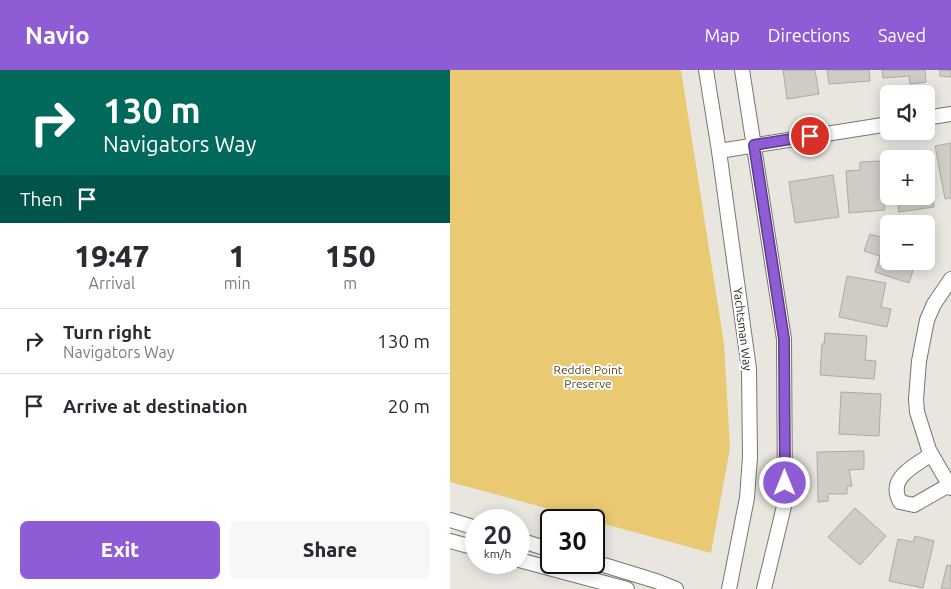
<!DOCTYPE html>
<html lang="en">
<head>
<meta charset="utf-8">
<style>
  body { margin:0; font-family:Ubuntu,sans-serif; background:#f7f7f7; color:#2b2b33; height:100vh; display:flex; flex-direction:column; font-size:19px; white-space:nowrap }
  * { box-sizing:border-box; margin:0 }
  p { font-size:16px; color:#7c7c81 }
  .icon { flex:none; width:28px; height:28px; fill:none; stroke:currentColor; stroke-width:2; stroke-linecap:round; stroke-linejoin:round }
  .map { position:relative; flex:1; overflow:hidden }
  .sheet { display:flex; flex-direction:column; background:#fff; width:450px }
  .sheet>* { flex:none }
  .banner { background:#00695c; color:#fff; overflow:hidden }
  .fabs { position:absolute; left:430px; top:15px; display:grid; gap:10px }
  .fabs a { display:grid; place-items:center; width:55px; height:55px; border-radius:8px; background:#fff; box-shadow:0 2px 12px #0003; font-size:25px }
  .speed { position:absolute; left:15px; top:439px; display:flex; gap:10px; font-size:25px; font-weight:700; text-align:center }
  .speed>* { display:grid; place-content:center; width:65px; height:65px; border-radius:50%; background:#fff; box-shadow:0 2px 12px #0003; line-height:1 }
  .speed small { font-size:12px; font-weight:400 }
  .speed .limit { border:2px solid #111; border-radius:8px; background:#fff; color:#111 }
  .pin { position:absolute; display:grid; place-items:center; width:42px; height:42px; color:#fff; margin:-21px; border:2px solid #fff; border-radius:50%; box-shadow:0 1px 5px #0007 }
  .me { position:absolute; width:55px; margin:-28px; rotate:0deg; stroke-linejoin:round; filter:drop-shadow(0 0 4px #0008) }
  .turn { display:flex; align-items:center; gap:18px; height:105px; padding:0 20px; font-size:22px }
  .turn .icon { width:65px; height:65px; stroke-width:2.5 }
  .turn b { display:block; font-size:35px; line-height:42px }
  .then { display:flex; align-items:center; height:48px; padding:0 20px; background:#0003; gap:10px; font-size:19px }
  .eta { display:flex; justify-content:space-evenly; align-items:center; height:85px; text-align:center }
  .eta b { font-size:30px; font-weight:800; line-height:35px }
  .primary-button { display:flex; gap:10px; margin-top:auto; padding:10px 20px }
  .primary-button a { flex:1; height:58px; border-radius:8px; background:#8e5cd5; color:#fff; font-size:20px; font-weight:800; line-height:58px; text-align:center }
  .primary-button a+a { background:#f7f7f7; color:#2b2b33 }
  ul { padding:0; list-style:none }
  li { display:flex; align-items:center; gap:15px; height:65px; padding:0 20px; border-top:1px solid #e1e1e2 }
  li div { flex:1 }
  li b { display:block; font-size:19px }
  li em { font-style:normal }
  header { display:flex; align-items:center; gap:30px; box-sizing:border-box; height:70px; padding:0 25px; background:#8e5cd5; color:#fff }
  header strong { font-size:24px }
  nav { display:flex; gap:28px; margin-inline-start:auto; font-size:18px }
  main { display:flex; flex:1; min-height:0 }
  .map>svg:first-child { display:block }
  .green { fill:#e9c972 }
  .building { fill:#ceccc5; stroke:#acaaa3 }
  .lines { fill:none; stroke-linecap:round; stroke-linejoin:round }
  .street-casing { stroke:#797670; stroke-width:16 }
  .street { stroke:#fff; stroke-width:14 }
  .route-casing { stroke:#5c3c8a; stroke-width:12 }
  .route { stroke:#8e5cd5; stroke-width:9 }
  .labels { text-anchor:middle; dominant-baseline:central; stroke-width:4; stroke-linejoin:round; paint-order:stroke }
  .street-label { font-size:12px; fill:#292825; stroke:#fff }
  .park-label { font-size:12px; fill:#55451b; stroke:#fff }
</style>
</head>
<body>
<header>
<strong>Navio</strong>
<nav><a>Map</a><a>Directions</a><a>Saved</a></nav>
</header>
<main>
<section class="sheet">
<div class="banner">
<div class="turn"><svg class="icon" aria-label="right" viewBox="0 0 24 24"><path d="M7 20v-9h11M14 6l5 5-5 5"/></svg><div><b>130 m</b>Navigators Way</div></div>
<div class="then">Then<svg class="icon" aria-label="arrive" viewBox="0 0 24 24"><path d="M6 21V4h12l-3 4 3 4H6"/></svg></div>
</div>
<div class="eta">
<div><b>19:47</b><p>Arrival</p></div>
<div><b>1</b><p>min</p></div>
<div><b>150</b><p>m</p></div>
</div>
<ul>
<li><svg class="icon" aria-label="right" viewBox="0 0 24 24"><path d="M7 20v-9h11M14 6l5 5-5 5"/></svg><div><b>Turn right</b><p>Navigators Way</p></div><em>130 m</em></li>
<li><svg class="icon" aria-label="arrive" viewBox="0 0 24 24"><path d="M6 21V4h12l-3 4 3 4H6"/></svg><div><b>Arrive at destination</b></div><em>20 m</em></li>
</ul>
<div class="primary-button"><a>Exit</a><a>Share</a></div>
</section>
<div class="map">
<svg width="501" height="519" viewBox="0 0 501 519">
  <rect width="100%" height="100%" fill="#e8e6df"/>
  <path class="green" d="M0,0H231L274,274L280,378L261,483L0,412Z"/>
  <g class="building">
    <path d="M333,0H365L369,24L337,29Z"/>
    <path d="M377,0H419L420,11L379,14Z"/>
    <path d="M432,0H475L476,12L460,14L459,6L433,8Z"/>
    <path d="M490,0H501V7L490,6Z"/>
    <path d="M501,73V128L495,129L485,76Z"/>
    <path d="M462,84L463,89H442V87Z"/>
    <path d="M477,88L484,137L449,142L447,126H476V89H471Z"/>
    <path d="M431,91L435,140L399,143L396,101L410,100V92Z"/>
    <path d="M383,105L389,147L345,153L339,112Z"/>
    <path d="M420,164L438,169L439,166V191H466L459,213L425,202L430,186L414,181Z"/>
    <path d="M397,206L436,213L431,237L441,239L437,257L389,247Z"/>
    <path d="M375,263L417,266L415,290L426,291L424,309L370,305L372,274H374Z"/>
    <path d="M391,322L431,324L429,366L389,364Z"/>
    <path d="M414,381V399L399,400L402,416H397V424H378V431L368,432L367,382Z"/>
    <path d="M405,438L436,466L410,495L378,467Z"/>
    <path d="M465,466L484,471L473,518L439,511L448,469L463,472Z"/>
    <path d="M497,495L501,496V519H491Z"/>
  </g>
  <g class="lines">
    <defs>
      <g id="street">
        <path d="M256,0L269,81L299,299L300,387L297,428L279,519"/>
        <path d="M292,0L334,269L335,432L314,519"/>
        <path d="M476,48L501,44"/>
        <path d="M269,81L439,54"/>
        <path d="M501,209L484,234L477,250L469,291L466,329L467,342L479,380L501,418"/>
        <path d="M481,384C464,397 437,407 450,432L464,435L499,415"/>
        <path d="M0,450L26,458"/>
        <path d="M69,470L101,480"/>
        <path d="M0,471L26,478"/>
        <path d="M69,490L177,519"/>
        <path d="M144,492L206,511L226,519"/>
      </g>
    </defs>
    <use href="#street" class="street-casing"/>
    <use href="#street" class="street"/>
  </g>
  <g class="lines">
    <defs>
      <path id="route" d="M335,413L334,269L304,75L360,66"/>
    </defs>
    <use href="#route" class="route-casing"/>
    <use href="#route" class="route"/>
  </g>
  <g class="labels">
    <g class="street-label">
      <text transform="translate(293 259) rotate(83)">Yachtsman Way</text>
    </g>
    <g class="park-label">
      <text x="138" y="299">Reddie Point<tspan x="138" dy="14">Preserve</tspan></text>
    </g>
  </g>
</svg>
<div class="fabs">
<a><svg class="icon" aria-label="sound" viewBox="0 0 24 24"><path d="M4 9h4l5-4v14l-5-4H4zM17 9q2 3 0 6"/></svg></a>
<a>+</a>
<a>−</a>
</div>
<div class="speed"><div>20<small>km/h</small></div><div class="limit">30</div></div>
<div class="pin" style="left:360px;top:66px;background:#d93025"><svg class="icon" aria-label="arrive" viewBox="0 0 24 24"><path d="M6 21V4h12l-3 4 3 4H6"/></svg></div>
<svg class="me" style="left:335px;top:413px" viewBox="-20 -20 40 40"><circle r="17" fill="#8e5cd5" stroke="#fff" stroke-width="3"/><path d="M0-11L8 9 0 5-8 9z" fill="#fff"/></svg>
</div>
</main>
</body>
</html>
